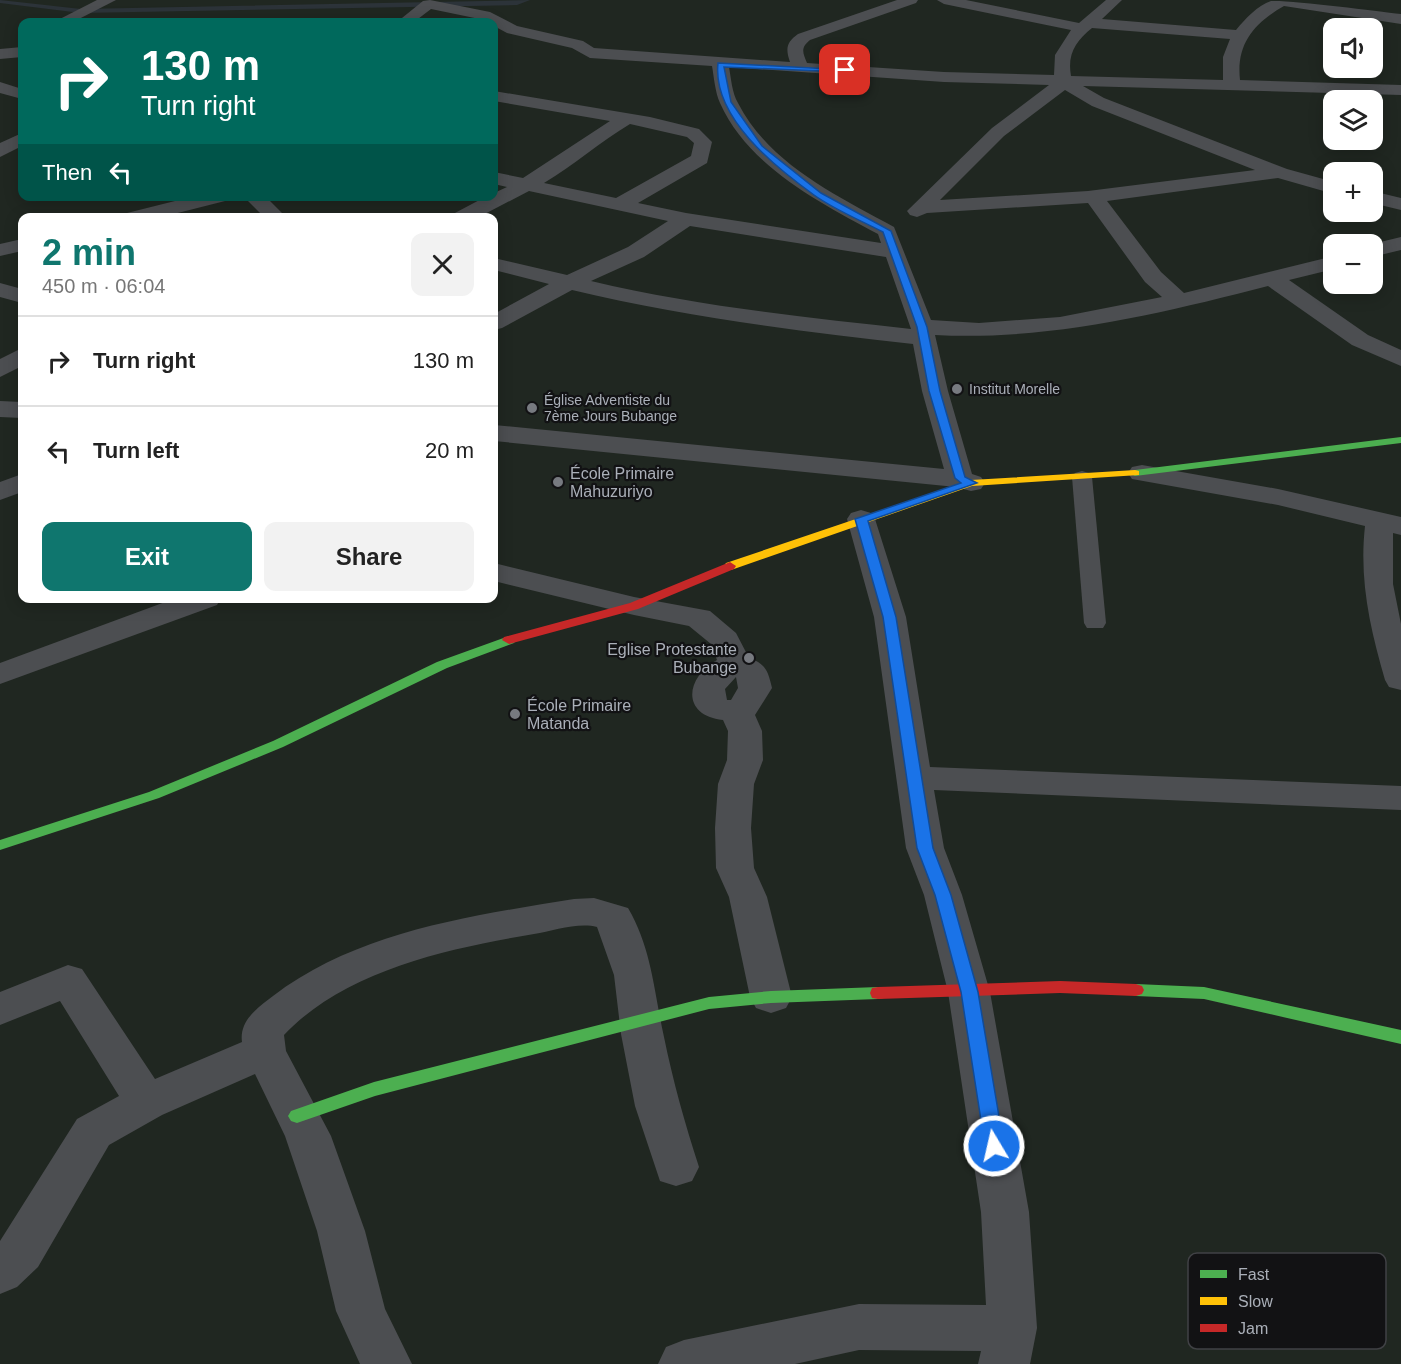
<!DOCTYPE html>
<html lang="en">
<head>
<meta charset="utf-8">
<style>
  body { margin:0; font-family:Helvetica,sans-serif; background:#f2f2f2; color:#222; height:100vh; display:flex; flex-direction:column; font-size:22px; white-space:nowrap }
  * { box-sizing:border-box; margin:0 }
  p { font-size:20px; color:#767676 }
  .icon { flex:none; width:33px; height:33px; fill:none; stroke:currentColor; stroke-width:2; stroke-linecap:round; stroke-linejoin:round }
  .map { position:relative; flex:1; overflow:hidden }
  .drawer { position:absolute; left:18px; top:213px; width:480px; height:390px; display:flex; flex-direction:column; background:#fff; border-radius:12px; box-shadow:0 3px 15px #0003 }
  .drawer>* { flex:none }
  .banner { position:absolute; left:18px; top:18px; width:480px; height:183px; border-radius:12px; box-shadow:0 3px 15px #0003; background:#00695c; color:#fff; overflow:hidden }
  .fabs { position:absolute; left:1323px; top:18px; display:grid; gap:12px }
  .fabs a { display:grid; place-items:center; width:60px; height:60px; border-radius:12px; background:#fff; box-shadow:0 3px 15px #0003; font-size:30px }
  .pin { position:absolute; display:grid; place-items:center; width:51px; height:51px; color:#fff; margin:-26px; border-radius:12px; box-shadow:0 3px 9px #0006 }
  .me { position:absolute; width:66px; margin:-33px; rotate:351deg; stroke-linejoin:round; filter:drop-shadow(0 0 4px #0008) }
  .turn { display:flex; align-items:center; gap:21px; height:126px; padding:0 24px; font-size:27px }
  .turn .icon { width:78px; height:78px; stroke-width:2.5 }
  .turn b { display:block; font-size:42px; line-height:51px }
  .then { display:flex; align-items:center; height:57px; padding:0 24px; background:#0003; gap:12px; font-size:22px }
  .round { display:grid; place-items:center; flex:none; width:63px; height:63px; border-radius:12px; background:#f2f2f2 }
  .head { display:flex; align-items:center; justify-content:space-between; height:102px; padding:0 24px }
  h1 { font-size:36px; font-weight:700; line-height:45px; color:#0f766e }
  .cta { display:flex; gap:12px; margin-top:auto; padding:12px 24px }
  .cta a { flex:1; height:69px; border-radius:12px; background:#0f766e; color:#fff; font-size:24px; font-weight:700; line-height:69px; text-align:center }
  .cta a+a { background:#f2f2f2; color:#222 }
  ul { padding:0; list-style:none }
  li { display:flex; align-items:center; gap:18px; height:90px; padding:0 24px; border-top:2px solid #e0e0e0 }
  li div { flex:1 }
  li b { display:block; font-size:22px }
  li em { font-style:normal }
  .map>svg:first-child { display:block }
  .green { fill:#202721; fill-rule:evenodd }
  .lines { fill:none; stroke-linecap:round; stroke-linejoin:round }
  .stream { fill:#2c3339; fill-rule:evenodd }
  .lane { fill:#4c4e51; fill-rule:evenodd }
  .street { fill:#4c4e51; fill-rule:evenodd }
  .fast { fill:#4caf50; fill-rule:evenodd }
  .slow { fill:#ffc107; fill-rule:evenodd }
  .jam { fill:#c62828; fill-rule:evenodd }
  .route { fill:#1a73e8; stroke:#114b97; stroke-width:1.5 }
  .poi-dot { fill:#777a80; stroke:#121214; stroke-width:2 }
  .labels { text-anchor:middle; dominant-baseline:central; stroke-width:4.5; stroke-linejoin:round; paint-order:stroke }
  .far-poi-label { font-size:14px; fill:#aaafb8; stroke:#121214; text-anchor:start }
  .poi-label { font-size:16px; fill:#aaafb8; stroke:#121214; text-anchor:start }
  .key { fill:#121214; stroke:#404145; stroke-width:1.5 }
  .key-label { font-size:16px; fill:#aaafb8 }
</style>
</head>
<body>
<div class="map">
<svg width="1401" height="1364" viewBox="0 0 1401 1364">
  <rect width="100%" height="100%" fill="#181818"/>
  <path class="green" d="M0,0H1401V1364H0ZM22,22H494V196H22ZM1334,28H1372V68H1334ZM1334,100H1372V140H1334ZM1334,172H1372V212H1334ZM22,218H494V598H22ZM1334,244H1372V284H1334Z"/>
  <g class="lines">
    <path class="stream" d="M0,0L81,9L530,0L517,5L81,13L0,3Z"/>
    <path class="lane" d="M1082,471L1089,473L1092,477L1106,623L1103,628H1087L1084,623L1072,477L1075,473Z"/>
    <g class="street">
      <path d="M97,0H116L73,22H54Z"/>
      <path d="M430,0L490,12L517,26L583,41L594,48L790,62C785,48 787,42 798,34L897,0H918L916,3L810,40C800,48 803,53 807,63L944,72L1054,75L1055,55L1071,30L944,4L937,0H966L1079,23L1106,0H1122L1102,19L1236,30C1245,19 1258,5 1271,1C1293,0 1375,11 1401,14V24L1284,6C1254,23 1236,44 1240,80L1401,85V95L1083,86L1104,98L1287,169L1334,182V194L1278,178L1107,201L1161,272L1184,293L1334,256V269L1289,280L1368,335L1401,350V366L1352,345L1268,286C1159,314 1048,341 935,335L948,391L972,474L981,477L985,483L981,489L971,491L956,487L494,441V425L944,469L922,391L913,344C799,331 685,317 572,290L502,328L494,330V314L549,284L494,270V258L567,275L628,247L668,221L529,191L477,218H450L453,214L487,196H494V193L507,187L494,184V172L523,178L610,121L494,101V91L650,117L699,129L712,142L707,163L638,203L686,213L881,243L878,234C820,203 748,166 720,103C715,92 714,77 712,66L590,58L572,48L507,33L494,26V22L431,9L414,22H397L423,1ZM1092,28L1230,39L1223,57V80L1071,76C1067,54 1076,41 1092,28ZM729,67L944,82L1049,85L992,128L907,211L910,215L917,217L927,213L1088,203L1145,282L1162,297L1060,317L979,323L931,320L894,227C837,196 769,164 738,103C732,93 731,78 729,67ZM1065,90L1092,106L1255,170L1088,191L940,200L1004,136ZM630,124L687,137L694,143L691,156L616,198L544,183C574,165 600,142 630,124ZM690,226L886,257L911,329C803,317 696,306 591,281L644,257Z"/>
      <path d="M22,47V57L0,59V49Z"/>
      <path d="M0,82L22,89V99L0,93Z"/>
      <path d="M22,133V146L0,157V143Z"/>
      <path d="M1372,191L1401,198V210L1372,203Z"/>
      <path d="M195,196H232L229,200L158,218H120L123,214Z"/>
      <path d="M243,196H265L287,218H265Z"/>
      <path d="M1401,237V250L1372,257V244Z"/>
      <path d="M22,239V251L0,256V244Z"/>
      <path d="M0,283L22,289V303L0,297Z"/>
      <path d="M22,348V366L0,377V359Z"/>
      <path d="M0,401L22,402V418L0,417Z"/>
      <path d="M1142,465L1278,489L1401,517V535L1393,533V584L1401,624V690L1389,687L1385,680C1370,628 1359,580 1365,526L1278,505L1132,479L1128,473L1132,467Z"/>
      <path d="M22,474V492L0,500V482Z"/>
      <path d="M861,510L871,513L875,519L906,617L930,767L1401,786V810L934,790L944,848L962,895L990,992L1029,1212L1037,1328L1030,1364H978L981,1351L859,1350L795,1364H658L666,1347L684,1340L859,1304L986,1305L981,1212L948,992L924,895L906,848L874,617L847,519L851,513Z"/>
      <path d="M494,563L634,597L710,611L736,633L749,658C766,664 768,671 772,688L755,715L762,731L763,760L754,784L751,828L754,868L767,897L792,997L786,1008L771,1013L756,1008L750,997L729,897L716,868L715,828L718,784L727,760L728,731L723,720C681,715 685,678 717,660L711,644L689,626L634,615L494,581ZM736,677L738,688L731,700H727L725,689Z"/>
      <path d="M176,598H221L217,605L0,684V663Z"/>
      <path d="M594,898L628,908C652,949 654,992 664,1037C673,1081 685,1124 699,1167L692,1181L676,1186L660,1181L635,1106L621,1034L614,975L597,927C578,922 553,931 534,934C450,948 345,970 284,1035L286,1051L331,1136L365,1231L385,1309L412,1364H360L336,1311L317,1231L285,1136L255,1074L162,1115L109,1145L38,1267L17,1287L0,1294V1241L77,1119L119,1096L60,1001L0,1025V992L68,965L82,969L155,1079L242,1042C239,1021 257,1008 273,996C359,931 471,916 574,899Z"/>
    </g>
    <g class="fast">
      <path d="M1401,437V443L1135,476L1129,473L1135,470Z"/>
      <path d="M509,636L514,637L516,640L514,643L447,668L283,747L159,798L0,850V840L149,792L273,741L437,662Z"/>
      <path d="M1136,984L1204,987L1401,1030V1044L1204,999L1136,996L1130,994L1128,990L1130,986Z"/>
      <path d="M878,987L884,988L886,993L884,998L878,999L771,1003L709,1009L375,1096L297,1123L291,1121L288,1116L291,1111L374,1082L709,997L771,991Z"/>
    </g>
    <path class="slow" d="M1135,470L1139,471V475L972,486L734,569L730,570L724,566L726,563L971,480Z"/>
    <g class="jam">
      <path d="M730,562L736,566L734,569L638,609L509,644L502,640L504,637L630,603Z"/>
      <path d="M1060,981L1136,984L1142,986L1144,990L1142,994L1136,996L1060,993L878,999L872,998L870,993L872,988L878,987Z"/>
    </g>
  </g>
  <path class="route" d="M718,63L849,70L845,72L724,67L731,102L762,146L821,193L891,231L927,327L940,391L965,477L977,483L868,521L896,617L933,848L951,895L978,992L1004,1146L1001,1151L994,1153L988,1151L985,1146L961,992L935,895L917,848L883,617L855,519L961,483L955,478L929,391L917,327L883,232C860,220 835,210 814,195C775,167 712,117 718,63Z"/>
  <g class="poi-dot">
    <circle cx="957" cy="389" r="6"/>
    <circle cx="532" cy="408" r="6"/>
    <circle cx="558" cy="482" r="6"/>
    <circle cx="749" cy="658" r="6"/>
    <circle cx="515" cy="714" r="6"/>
  </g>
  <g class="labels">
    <g class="far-poi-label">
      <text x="969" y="389">Institut Morelle</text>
      <text x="544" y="400">Église Adventiste du<tspan x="544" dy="16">7ème Jours Bubange</tspan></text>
    </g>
    <g class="poi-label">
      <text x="570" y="473">École Primaire<tspan x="570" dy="18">Mahuzuriyo</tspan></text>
      <text x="737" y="649" text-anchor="end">Eglise Protestante<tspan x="737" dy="18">Bubange</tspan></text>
      <text x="527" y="705">École Primaire<tspan x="527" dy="18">Matanda</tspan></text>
    </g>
  </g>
  <rect x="1188" y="1253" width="198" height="96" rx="9" class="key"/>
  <rect x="1200" y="1270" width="27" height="8" fill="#4caf50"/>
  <rect x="1200" y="1297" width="27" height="8" fill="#ffc107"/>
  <rect x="1200" y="1324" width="27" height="8" fill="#c62828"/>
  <g class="key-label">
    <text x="1238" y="1280">Fast</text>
    <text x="1238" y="1307">Slow</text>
    <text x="1238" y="1334">Jam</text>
  </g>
</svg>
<div class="fabs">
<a><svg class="icon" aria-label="sound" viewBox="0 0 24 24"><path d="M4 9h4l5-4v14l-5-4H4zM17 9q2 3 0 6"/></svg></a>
<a><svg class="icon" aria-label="layers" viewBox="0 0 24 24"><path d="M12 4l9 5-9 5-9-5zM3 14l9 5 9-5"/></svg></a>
<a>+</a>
<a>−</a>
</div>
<div class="pin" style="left:845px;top:70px;background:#d93025"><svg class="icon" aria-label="arrive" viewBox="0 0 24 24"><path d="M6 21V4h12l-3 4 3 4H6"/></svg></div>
<svg class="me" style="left:994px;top:1146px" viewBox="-20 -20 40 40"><circle r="17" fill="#1a73e8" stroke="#fff" stroke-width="3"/><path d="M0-11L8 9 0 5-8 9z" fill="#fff"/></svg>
<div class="banner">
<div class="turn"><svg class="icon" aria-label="right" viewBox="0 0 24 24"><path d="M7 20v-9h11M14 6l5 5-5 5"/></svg><div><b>130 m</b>Turn right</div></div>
<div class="then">Then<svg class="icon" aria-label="left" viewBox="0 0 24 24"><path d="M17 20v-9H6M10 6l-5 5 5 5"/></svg></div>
</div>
<section class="drawer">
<div class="head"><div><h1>2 min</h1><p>450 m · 06:04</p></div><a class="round"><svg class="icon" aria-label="close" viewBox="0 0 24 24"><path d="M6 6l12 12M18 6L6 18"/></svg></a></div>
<ul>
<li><svg class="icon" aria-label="right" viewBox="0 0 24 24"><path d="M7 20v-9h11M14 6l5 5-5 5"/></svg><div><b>Turn right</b></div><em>130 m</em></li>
<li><svg class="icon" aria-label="left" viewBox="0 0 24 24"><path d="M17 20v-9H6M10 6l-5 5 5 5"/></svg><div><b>Turn left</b></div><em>20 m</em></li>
</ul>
<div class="cta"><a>Exit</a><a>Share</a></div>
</section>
</div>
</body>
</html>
